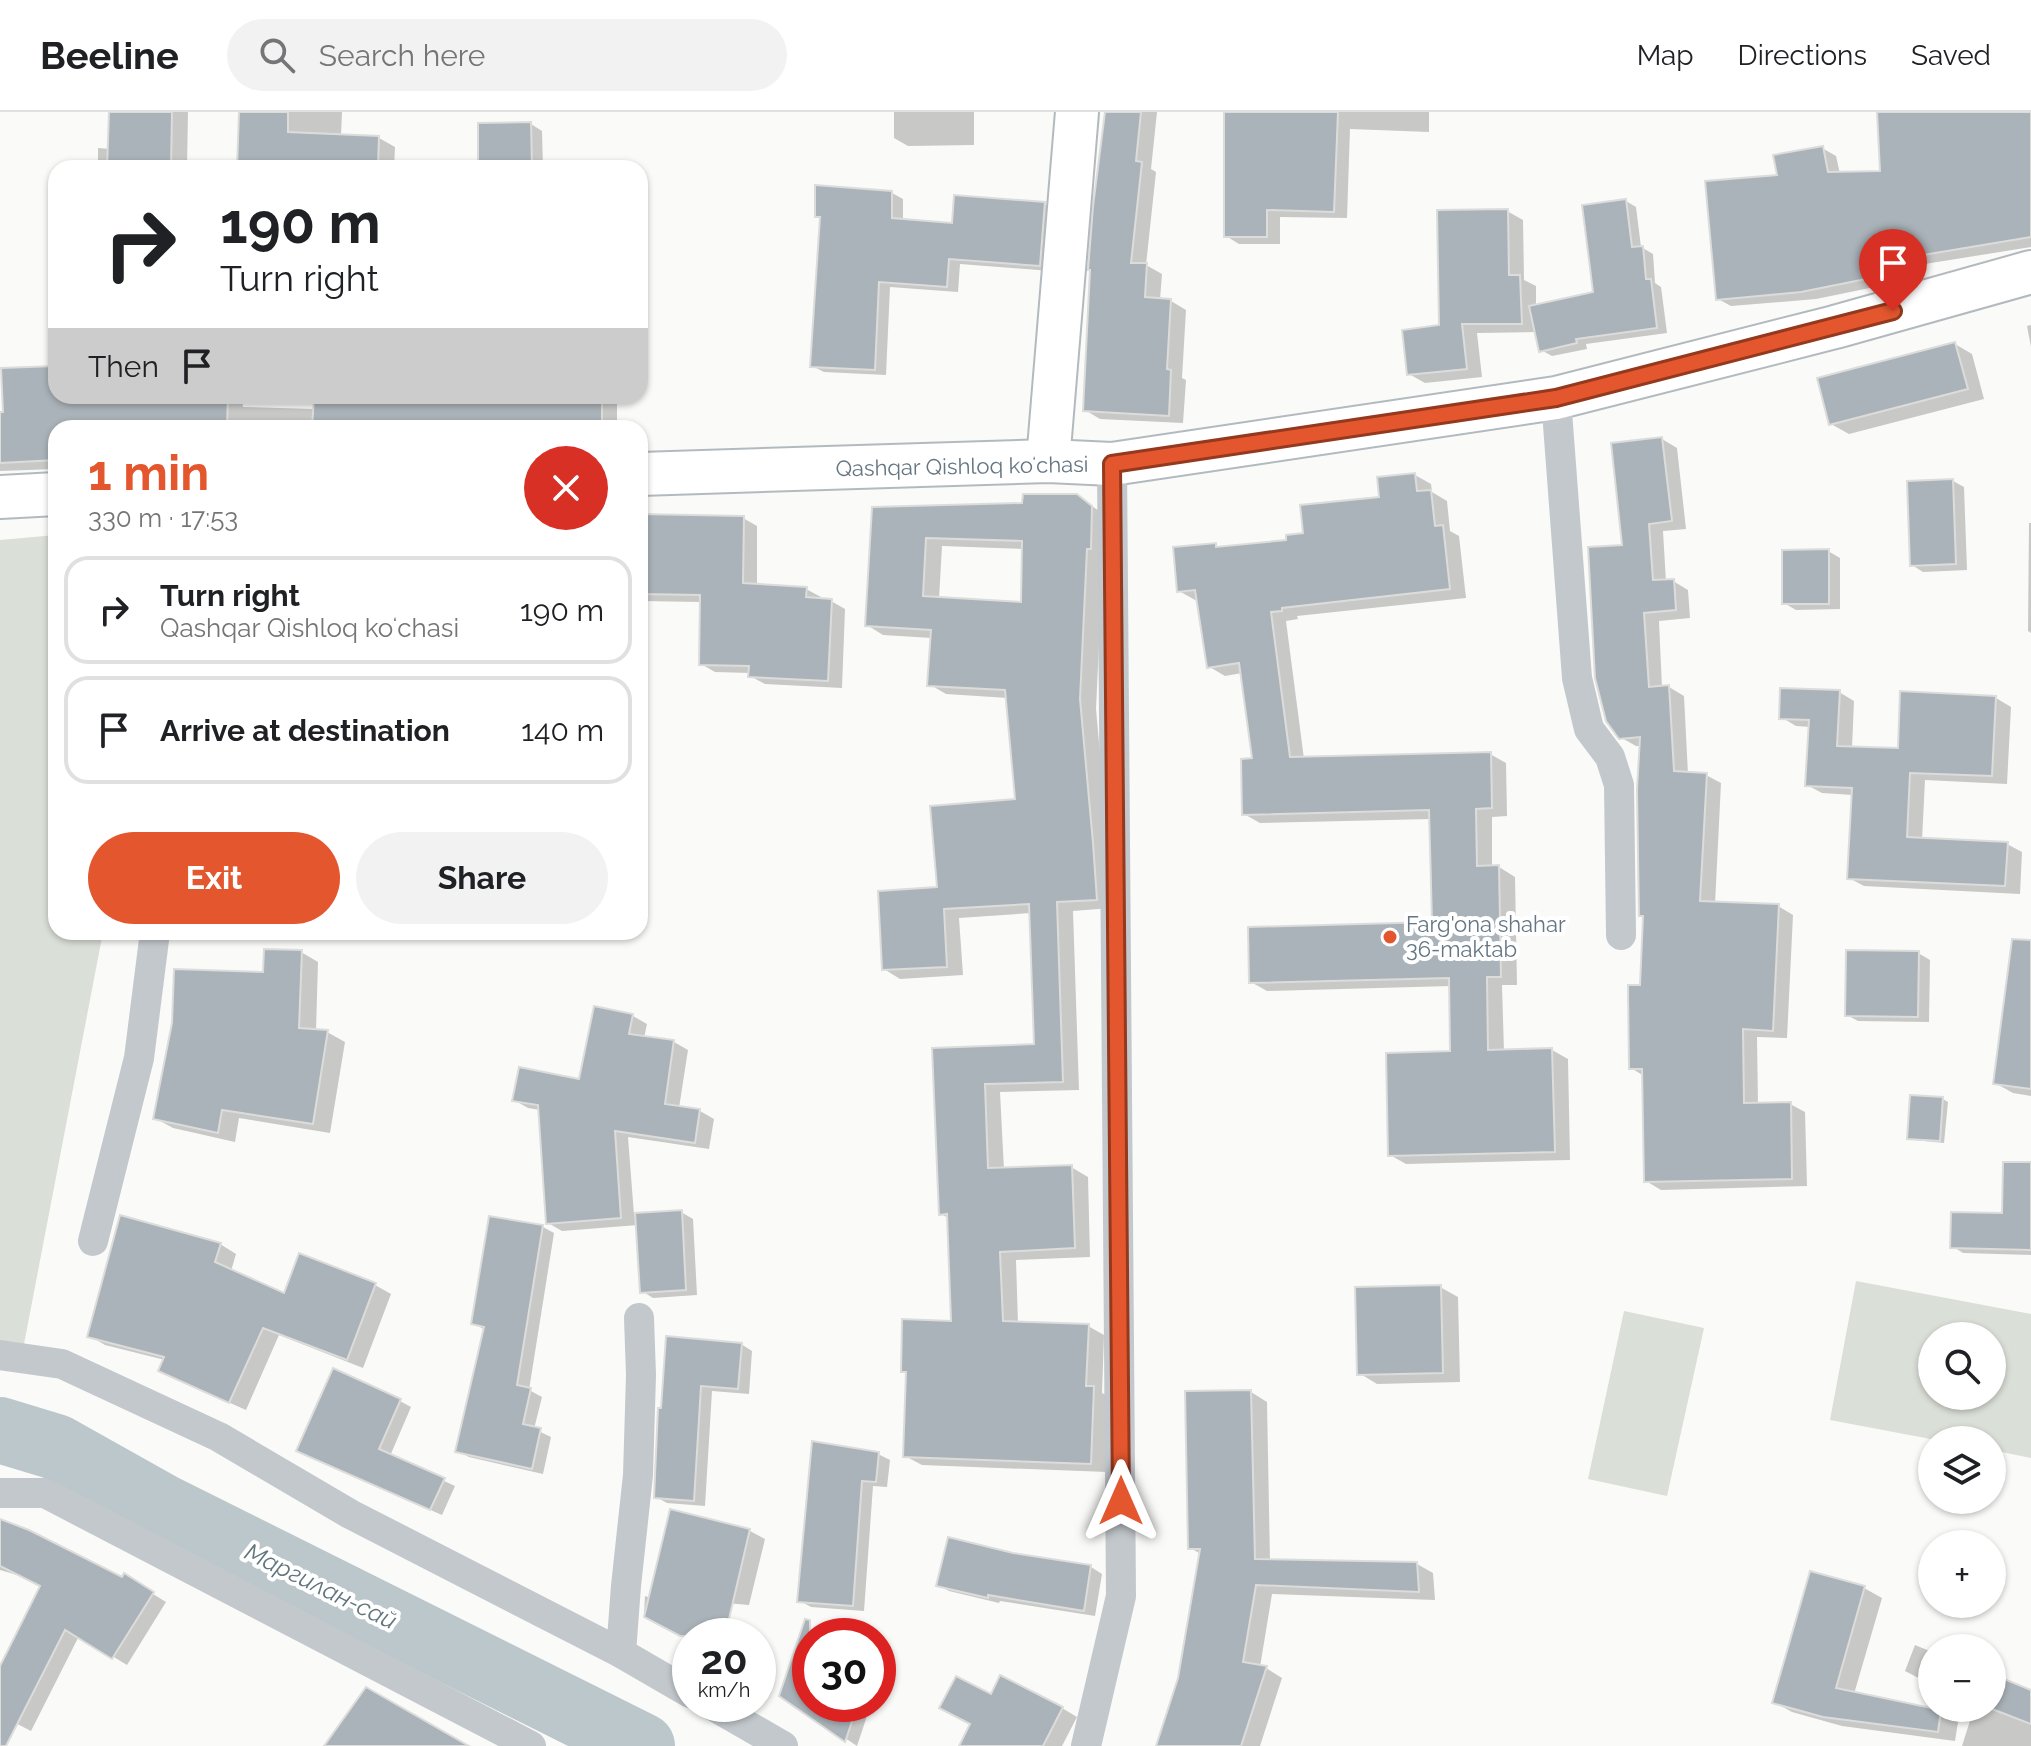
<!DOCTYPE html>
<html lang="en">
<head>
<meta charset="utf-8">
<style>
  body { margin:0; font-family:Raleway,sans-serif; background:#f2f2f2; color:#202124; height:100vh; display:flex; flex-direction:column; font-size:30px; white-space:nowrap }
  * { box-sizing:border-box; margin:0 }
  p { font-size:26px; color:#757577 }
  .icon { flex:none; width:44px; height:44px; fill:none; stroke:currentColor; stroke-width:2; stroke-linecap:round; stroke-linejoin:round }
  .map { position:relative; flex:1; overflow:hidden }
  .details { position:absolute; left:48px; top:308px; width:600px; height:520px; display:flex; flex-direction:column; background:#fff; border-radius:24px; box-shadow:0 2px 6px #0004 }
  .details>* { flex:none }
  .hud { position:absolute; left:48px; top:48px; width:600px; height:244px; border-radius:24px; box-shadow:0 2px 6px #0004; background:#fff; color:#202124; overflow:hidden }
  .buttons { position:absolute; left:1918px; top:1210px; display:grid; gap:16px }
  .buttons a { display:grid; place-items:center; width:88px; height:88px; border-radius:50%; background:#fff; box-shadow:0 2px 6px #0004; font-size:40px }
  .speed { position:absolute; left:672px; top:1506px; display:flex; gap:16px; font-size:40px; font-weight:700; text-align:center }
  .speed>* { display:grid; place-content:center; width:104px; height:104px; border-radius:50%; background:#fff; box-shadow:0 2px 6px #0004; line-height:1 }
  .speed small { font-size:20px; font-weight:400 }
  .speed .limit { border:12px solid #d22; background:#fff; color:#111 }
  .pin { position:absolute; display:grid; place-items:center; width:68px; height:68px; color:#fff; margin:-82px -34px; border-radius:50% 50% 50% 0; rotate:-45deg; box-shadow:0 0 8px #0007 }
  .pin .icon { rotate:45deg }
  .me { position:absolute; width:88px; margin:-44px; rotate:0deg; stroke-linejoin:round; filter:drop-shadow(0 0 6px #0008) }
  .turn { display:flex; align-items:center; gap:28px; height:168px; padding:0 40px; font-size:36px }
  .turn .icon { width:104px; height:104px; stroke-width:2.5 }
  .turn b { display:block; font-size:56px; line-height:68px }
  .then { display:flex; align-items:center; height:76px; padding:0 40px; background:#0003; gap:16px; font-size:30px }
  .round { display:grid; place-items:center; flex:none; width:84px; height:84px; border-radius:42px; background:#f2f2f2 }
  .overview { display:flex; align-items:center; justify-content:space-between; height:136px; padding:0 40px }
  h1 { font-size:48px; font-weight:700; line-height:60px; color:#e4572e }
  .action { display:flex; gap:16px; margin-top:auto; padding:16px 40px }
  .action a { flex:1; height:92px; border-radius:48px; background:#e4572e; color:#fff; font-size:32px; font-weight:700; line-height:92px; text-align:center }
  .action a+a { background:#f2f2f2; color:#202124 }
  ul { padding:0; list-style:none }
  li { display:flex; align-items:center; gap:24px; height:108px; margin:0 16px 12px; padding:0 24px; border:4px solid #e0e0e0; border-radius:24px }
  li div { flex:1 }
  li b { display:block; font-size:30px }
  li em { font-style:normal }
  header { display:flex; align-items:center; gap:48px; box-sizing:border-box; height:112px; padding:0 40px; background:#fff; border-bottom:2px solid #e0e0e0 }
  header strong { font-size:38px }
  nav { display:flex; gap:44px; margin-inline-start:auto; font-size:28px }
  .search { width:560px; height:72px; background:#f2f2f2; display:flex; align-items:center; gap:20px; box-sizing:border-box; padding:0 28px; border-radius:44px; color:#757577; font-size:30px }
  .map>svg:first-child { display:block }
  .green { fill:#dadfd7; fill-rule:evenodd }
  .shadow { fill:#0003; fill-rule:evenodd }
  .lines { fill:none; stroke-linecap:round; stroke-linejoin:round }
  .river { stroke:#bbc7cb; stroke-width:66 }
  .building { fill:#aab3b9; stroke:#dcdcda; stroke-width:2; fill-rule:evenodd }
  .secondary-casing { stroke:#b3babf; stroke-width:46 }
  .street { stroke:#c3c8cc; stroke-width:30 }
  .secondary { stroke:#fff; stroke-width:42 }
  .route-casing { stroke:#94391e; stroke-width:20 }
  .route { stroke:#e4572e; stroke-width:14 }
  .poi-dot { fill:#e4572e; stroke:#fff; stroke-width:3 }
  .labels { text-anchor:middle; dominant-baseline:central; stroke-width:8; stroke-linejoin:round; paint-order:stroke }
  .street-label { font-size:22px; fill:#657683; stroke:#fff }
  .poi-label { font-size:22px; fill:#657683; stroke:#fff; text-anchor:start }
  .water-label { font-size:24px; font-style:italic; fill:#60757c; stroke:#fff }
</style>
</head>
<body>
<header>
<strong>Beeline</strong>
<div class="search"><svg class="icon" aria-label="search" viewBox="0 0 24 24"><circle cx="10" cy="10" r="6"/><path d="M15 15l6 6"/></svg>Search here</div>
<nav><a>Map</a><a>Directions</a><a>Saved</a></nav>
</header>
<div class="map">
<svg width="2031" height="1634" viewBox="0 0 2031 1634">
  <rect width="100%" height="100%" fill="#fafaf8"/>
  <g class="green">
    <path d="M56,423V820H103L24,1232H0V428Z"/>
    <path d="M1856,1169L2031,1202V1346L1992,1338V1328H1936L1830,1308ZM1932,1224H1992V1284H1932Z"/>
    <path d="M1624,1199L1704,1216L1667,1384L1588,1367Z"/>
  </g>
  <g class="shadow">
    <path d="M111,0H188L187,56H98V36L110,37Z"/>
    <path d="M225,0H342L341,24L379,26L395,35L394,56H239L241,0Z"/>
    <path d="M894,0H974V33L908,34L894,26Z"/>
    <path d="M1107,0H1157L1151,57L1156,60L1146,153L1162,162L1160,188L1171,189L1186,198L1182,266L1186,268L1183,311L1100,307L1085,298Z"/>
    <path d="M1226,0H1429V20L1350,17L1347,106L1280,105V132H1239L1226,124Z"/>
    <path d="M1880,0H2031V135L1906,155L1909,168L1816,187L1731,194L1718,187L1779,65L1822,36L1836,44L1840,62L1882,60Z"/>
    <path d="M531,12L542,19L543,56H480Z"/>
    <path d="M892,81L903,87V109L953,114L1045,92L1056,99L1051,159L960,152L958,180L890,175L886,263L824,260L812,254L822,107L817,104Z"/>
    <path d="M1626,89L1636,95L1641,135L1653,142L1655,171L1661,175L1667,221L1586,232L1587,237L1552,244L1541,238L1537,220L1477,221L1482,265L1425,271L1409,262L1441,214L1507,99L1523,108L1524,168L1536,174V194L1595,182Z"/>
    <path d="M2031,213V235L2027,214Z"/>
    <path d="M1955,232L1972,242L1984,287L1849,322L1831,312Z"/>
    <path d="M56,255V284H242L243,295L315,297L324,288V284H617V316H56V357L0,359V302H5Z"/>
    <path d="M1662,327L1677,336L1686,417L1663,419L1666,470L1673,469L1688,478L1690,506L1659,509L1662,576L1669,575L1684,584L1688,662L1706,663L1721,671L1715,792L1778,794L1793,803L1787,926L1757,925L1758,993L1790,992L1805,1000L1807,1074L1661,1078L1646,1069L1644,964L1631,956L1642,875L1645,805L1641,634H1636L1620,625L1625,435Z"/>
    <path d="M1415,363L1431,372L1432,380L1447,389L1450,419L1459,424L1466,486L1297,504L1298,507L1286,509L1304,647L1490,642L1506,651L1507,704L1492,705V756L1499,755L1515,765L1517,873H1502L1504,940L1552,938L1568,947L1570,1048L1406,1052L1390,1043L1452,941L1451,874L1267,879L1251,870L1434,812L1431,707L1260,711L1244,702L1254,648L1242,561L1225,564L1208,554L1199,487L1195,488L1179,479L1215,433L1222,437L1289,430L1382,386Z"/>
    <path d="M1953,369L1964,375L1967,458L1923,460L1912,453Z"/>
    <path d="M1077,384L1108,405L1103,446L1096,597L1109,742L1112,796L1073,799L1079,978L1000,980L1004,1058L1071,1055L1088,1065L1090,1145L1016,1148L1018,1212L1088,1214L1104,1223L1102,1281L1110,1285L1107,1360L922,1353L905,1344L908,1262L903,1259L953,1211L950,1107L941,1102L935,938L1036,934L1031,801L959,806L963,863L900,867L884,857L939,777L1017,689L1008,586L946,582L929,572L932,526L883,523L867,513L874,397L1024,393ZM942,434L1024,437L1023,493L939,487Z"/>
    <path d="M640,404L743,406L757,414V474L806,477L821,485V488L831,489L845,497L842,576L765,572L750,564V561L715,560L701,552L702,490L640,489Z"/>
    <path d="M2029,411H2031V521L2028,519Z"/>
    <path d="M1828,439L1840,446V497L1796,498L1784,491Z"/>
    <path d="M1839,580L1854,589L1852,636L1900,638L1996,586L2011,595L2007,672L1925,668L1922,728L2007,732L2022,740L2020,782L1864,774L1849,766L1853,683L1822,681L1807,673L1811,615L1796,614L1781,605Z"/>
    <path d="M301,840L318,850L316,919L327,920L345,930L330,1021L239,1006L235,1030L173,1016L155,1006L265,862Z"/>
    <path d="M1918,841L1930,848L1929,910L1858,909L1847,903Z"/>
    <path d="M2031,881V984L2013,981L1995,971Z"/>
    <path d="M595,896L633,904L647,912L644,926L674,930L688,938L679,996L700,999L714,1007L709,1037L628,1025L634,1103L681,1100L693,1107L697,1183L653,1186L642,1179L638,1113L562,1119L548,1111L540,998L528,996L514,988L580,970Z"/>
    <path d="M1943,987L1948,990L1944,1031L1914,1028L1909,1025Z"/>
    <path d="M2031,1052V1143L1963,1141L1952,1134L2004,1103Z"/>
    <path d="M543,1115L554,1121L529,1278L542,1285L534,1317L551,1325L543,1362L469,1345L458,1339L485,1218L473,1211Z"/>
    <path d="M220,1132L236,1142L231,1159L285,1184L375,1173L391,1182L363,1256L279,1223L246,1298L176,1267L165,1248L105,1233L90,1224Z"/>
    <path d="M1440,1175L1458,1185L1460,1270L1377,1272L1359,1261Z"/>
    <path d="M741,1232L752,1239L749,1282L712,1279L705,1394L667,1391L656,1385L660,1298Z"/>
    <path d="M1251,1280L1267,1290L1270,1449L1417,1452L1433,1461L1435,1488L1272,1482L1260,1555L1266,1556L1282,1566L1260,1634H1158L1180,1566L1201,1442L1190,1436Z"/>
    <path d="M400,1289L411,1295L390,1344L455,1374L442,1403L310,1345Z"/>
    <path d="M814,1331L878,1342L890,1348L887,1375L873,1374L864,1499L811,1495L800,1489Z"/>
    <path d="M672,1400L750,1419L765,1427L749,1493L668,1486Z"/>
    <path d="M0,1410L122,1468L124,1464L166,1490L127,1553L79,1524L31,1619L0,1603V1559L42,1474L24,1465L0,1458Z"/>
    <path d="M1013,1443L1091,1455L1102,1462L1095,1504L1000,1489L999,1491L949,1479L938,1473Z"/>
    <path d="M1812,1461L1864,1476L1882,1486L1854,1582L1941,1600L1958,1610L1955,1629L1842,1614L1792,1600L1774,1590Z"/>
    <path d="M645,1484L727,1512L745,1522L744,1524H690V1528L644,1503Z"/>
    <path d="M1915,1533L1932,1540V1573L1905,1559Z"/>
    <path d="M810,1540V1592H871L857,1634L781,1583Z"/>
    <path d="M1992,1564L2031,1580V1634H1962L1974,1596H1992Z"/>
    <path d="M991,1584L1062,1596L1077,1605L1062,1634H961L972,1612Z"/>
  </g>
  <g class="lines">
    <path class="river" d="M0,1318L56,1335L163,1395L642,1634"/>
  </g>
  <g class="building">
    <path d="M109,0H172L171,56H107Z"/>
    <path d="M239,0H288V20L379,24L378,56H237Z"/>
    <path d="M1105,0H1141L1136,49L1142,50L1131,151H1147L1145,185L1171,187L1167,257L1171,258L1169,304L1083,299L1090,158H1088L1093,94Z"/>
    <path d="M1224,0H1338L1334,100L1267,98V125H1224Z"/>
    <path d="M1877,0H2031V125L1893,148L1896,161L1801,180L1716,188L1705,69L1777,63L1773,43L1823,34L1828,60L1880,59Z"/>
    <path d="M531,10L532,56H478V11Z"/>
    <path d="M815,73L892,79V106L952,111L954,83L1045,90L1040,154L949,147L947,175L879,170L875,258L810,255L820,105H815Z"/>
    <path d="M1626,87L1632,135L1643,134L1646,167H1651L1657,216L1576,227L1577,231L1539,240L1529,194L1593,180L1582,93Z"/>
    <path d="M1508,97L1509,163H1520L1522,212H1462L1467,257L1407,263L1402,218L1439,213L1437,98Z"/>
    <path d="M1955,230L1968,277L1829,313L1817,266Z"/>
    <path d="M56,254V284H228L227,316H56V348L0,351V300H3L1,256Z"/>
    <path d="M322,284H602V316H312L314,285L322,286Z"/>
    <path d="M1662,325L1672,409L1649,412L1653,468L1674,467L1676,498L1644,501L1649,575L1669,573L1674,659L1707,661L1700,789L1779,792L1773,919L1743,917L1744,991L1791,990L1792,1067L1644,1070L1642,957H1629L1628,873H1640L1643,804H1639L1637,678L1640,625L1619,627L1606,609L1595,566L1588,435L1622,433L1611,331Z"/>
    <path d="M1415,361L1417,379L1431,378L1435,414L1443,413L1450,477L1282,496V499L1271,500L1290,645L1491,640L1492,696L1476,697L1477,754L1499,753L1501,865H1487L1488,938L1552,936L1555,1040L1388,1044L1386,941L1450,939L1449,866L1249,871L1248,815L1432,810L1429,698L1242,703L1241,647L1252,646L1239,551L1207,556L1195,478L1177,480L1173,435L1216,431V435L1286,428V423L1303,421L1300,393L1379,385L1377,365Z"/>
    <path d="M1953,367L1956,452L1910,454L1907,369Z"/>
    <path d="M1023,382H1077L1092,394L1091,437H1087L1080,587L1093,731L1097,788L1057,790L1063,970L985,972L988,1056L1072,1053L1075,1136L1000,1140L1003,1209L1089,1212L1086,1274H1094L1091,1352L903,1345L906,1260H901L902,1207L951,1209L947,1102L939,1103L932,936L1034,932L1029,792L944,797L947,855L882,858L878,779L937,775L930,694L1015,687L1005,578L927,574L931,518L865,514L872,395L1022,391ZM926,426L1022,429L1021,490L923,484Z"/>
    <path d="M640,402L744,404L743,471L807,475L806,485L832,487L828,569L748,565L749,554L699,553L700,483L640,482Z"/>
    <path d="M1829,437V492H1782V438Z"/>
    <path d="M1780,576L1840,578L1837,634L1898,636L1900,579L1996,584L1992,664L1910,661L1907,725L2008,730L2005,774L1847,767L1852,676L1805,674L1809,608L1779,607Z"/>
    <path d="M2012,827L2031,828V977L1993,972Z"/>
    <path d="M264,837L302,838L299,916L328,918L313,1012L222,998L218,1021L153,1007L172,911L174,857L263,860Z"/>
    <path d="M1846,838L1919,839L1918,905L1845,904Z"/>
    <path d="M594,894L633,902L629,922L674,928L665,992L700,997L695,1031L615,1019L621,1106L546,1112L538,993L512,989L519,955L579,967Z"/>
    <path d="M1910,983L1943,985L1940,1029L1907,1027Z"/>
    <path d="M2003,1050H2031V1138L1950,1136L1951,1100L2002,1101Z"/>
    <path d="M682,1098L686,1178L640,1181L635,1101Z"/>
    <path d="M120,1103L221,1131L215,1150L284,1181L299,1141L376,1171L347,1248L263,1216L229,1291L158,1259L164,1245L87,1225Z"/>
    <path d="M489,1104L543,1113L517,1273L531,1276L523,1312L541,1316L532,1357L455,1340L484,1215L471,1212Z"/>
    <path d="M1441,1173L1443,1261L1357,1263L1355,1175Z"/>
    <path d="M666,1224L742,1231L738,1277L701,1274L694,1389L654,1386L658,1296H661Z"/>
    <path d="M333,1256L401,1287L379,1337L445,1366L430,1398L296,1339Z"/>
    <path d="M1251,1278L1255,1447L1417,1450L1419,1480L1256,1473L1243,1550L1267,1554L1241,1634H1156L1178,1566L1200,1437H1188L1185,1279Z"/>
    <path d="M812,1329L879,1340L876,1370L862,1369L853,1494L797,1490Z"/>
    <path d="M670,1397L750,1417L725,1524H680L644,1505Z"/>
    <path d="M0,1407L29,1418L122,1465L124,1461L154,1480L112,1547L65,1518L6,1634H0V1554L40,1474L0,1454Z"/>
    <path d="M948,1425L1013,1441L1091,1453L1084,1499L988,1483V1486L936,1474Z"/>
    <path d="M1810,1459L1865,1474L1836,1576L1941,1598L1938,1620L1823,1605L1772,1591Z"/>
    <path d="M805,1507L810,1508V1592H858L845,1630L779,1584Z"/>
    <path d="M1992,1562L2031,1578V1612L1992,1597Z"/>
    <path d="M1000,1563L1063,1595L1043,1634H959L970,1612L939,1596L956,1564L991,1582Z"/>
    <path d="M366,1575L469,1634H324Z"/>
  </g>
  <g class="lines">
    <defs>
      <g id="secondary">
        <path d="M1048,349L1077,0"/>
        <path d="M640,362L1048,349L1112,352L1556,286L1835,215L2031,160"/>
        <path d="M0,385L56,382"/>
      </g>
    </defs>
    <use href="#secondary" class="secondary-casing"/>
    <g class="street">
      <path d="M1556,286L1577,566L1589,617L1610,645L1619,673L1621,823"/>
      <path d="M93,1129L139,946L155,820"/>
      <path d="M0,1243L62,1252L219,1325L350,1402L621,1541L626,1474L638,1363L641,1263L639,1206"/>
      <path d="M0,1381H45L531,1634"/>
      <path d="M621,1541L690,1581"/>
      <path d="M710,1592L783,1634"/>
      <path d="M1086,1634L1121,1484L1112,352"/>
    </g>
    <use href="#secondary" class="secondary"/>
  </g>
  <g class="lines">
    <defs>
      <path id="route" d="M1121,1389L1112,352L1556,286L1893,199"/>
    </defs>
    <use href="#route" class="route-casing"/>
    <use href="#route" class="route"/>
  </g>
  <circle class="poi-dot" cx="1390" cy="825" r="8"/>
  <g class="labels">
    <g class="street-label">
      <text transform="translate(962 354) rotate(-1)">Qashqar Qishloq koʻchasi</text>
    </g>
    <g class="poi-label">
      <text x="1406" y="812">Farg'ona shahar<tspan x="1406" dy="25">36-maktab</tspan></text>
    </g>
    <g class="water-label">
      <text transform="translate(321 1474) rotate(26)">Маргилан-сай</text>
    </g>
  </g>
</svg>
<div class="buttons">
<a><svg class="icon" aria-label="search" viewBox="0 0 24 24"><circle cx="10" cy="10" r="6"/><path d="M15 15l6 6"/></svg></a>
<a><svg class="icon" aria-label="layers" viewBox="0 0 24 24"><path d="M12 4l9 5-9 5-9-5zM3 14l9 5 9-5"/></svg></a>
<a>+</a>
<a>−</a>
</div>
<div class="speed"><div>20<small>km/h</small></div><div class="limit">30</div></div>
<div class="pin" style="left:1893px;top:199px;background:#d93025"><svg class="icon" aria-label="arrive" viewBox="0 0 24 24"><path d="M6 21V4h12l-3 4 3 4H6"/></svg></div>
<svg class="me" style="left:1121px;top:1389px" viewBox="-20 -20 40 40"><path d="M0-17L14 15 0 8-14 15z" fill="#e4572e" stroke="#fff" stroke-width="4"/></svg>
<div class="hud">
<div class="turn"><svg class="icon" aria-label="right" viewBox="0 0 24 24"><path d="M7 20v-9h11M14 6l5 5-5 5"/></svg><div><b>190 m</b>Turn right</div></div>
<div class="then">Then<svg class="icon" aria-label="arrive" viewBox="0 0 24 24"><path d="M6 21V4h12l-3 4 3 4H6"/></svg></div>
</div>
<section class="details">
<div class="overview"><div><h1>1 min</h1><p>330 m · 17:53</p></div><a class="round" style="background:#d93025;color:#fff"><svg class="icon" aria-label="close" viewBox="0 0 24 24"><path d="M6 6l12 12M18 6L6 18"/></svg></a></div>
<ul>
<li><svg class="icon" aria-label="right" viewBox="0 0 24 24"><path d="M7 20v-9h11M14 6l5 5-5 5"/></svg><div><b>Turn right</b><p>Qashqar Qishloq koʻchasi</p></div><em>190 m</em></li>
<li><svg class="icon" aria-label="arrive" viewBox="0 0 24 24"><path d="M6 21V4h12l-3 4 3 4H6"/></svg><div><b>Arrive at destination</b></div><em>140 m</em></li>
</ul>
<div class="action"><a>Exit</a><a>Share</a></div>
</section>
</div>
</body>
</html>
